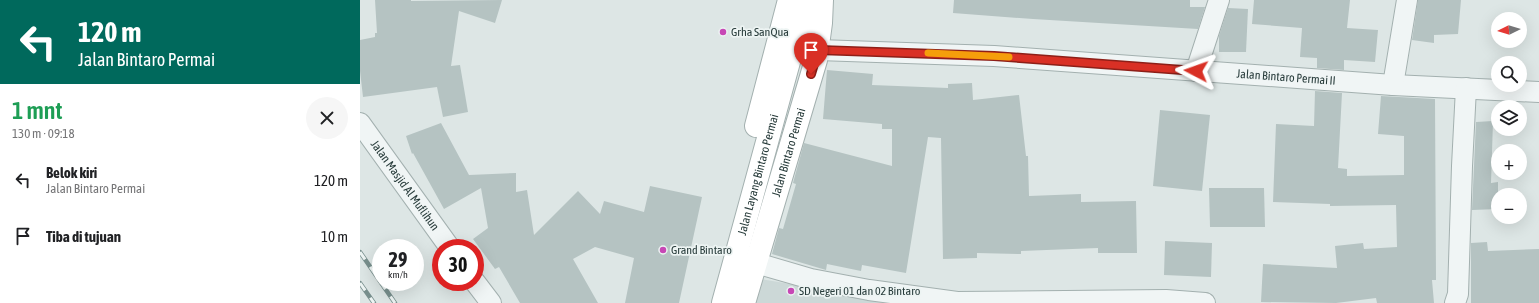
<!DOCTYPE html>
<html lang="id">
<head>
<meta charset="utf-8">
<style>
  body { margin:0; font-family:"Asap Condensed",sans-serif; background:#f6f6f6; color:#202124; height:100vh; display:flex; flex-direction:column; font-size:15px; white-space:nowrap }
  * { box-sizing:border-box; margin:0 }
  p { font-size:13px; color:#757577 }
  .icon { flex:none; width:22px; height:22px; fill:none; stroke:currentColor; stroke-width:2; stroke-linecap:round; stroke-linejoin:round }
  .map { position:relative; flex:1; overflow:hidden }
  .sheet { display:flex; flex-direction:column; background:#fff; width:360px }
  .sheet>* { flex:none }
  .banner { background:#00695c; color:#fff; overflow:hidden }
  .needle { width:26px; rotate:265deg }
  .controls { position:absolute; left:1131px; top:12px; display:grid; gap:8px }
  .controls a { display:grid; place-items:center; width:36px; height:36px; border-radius:50%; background:#fff; box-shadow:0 4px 16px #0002; font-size:20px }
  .speed { position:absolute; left:12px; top:239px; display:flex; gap:8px; font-size:20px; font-weight:700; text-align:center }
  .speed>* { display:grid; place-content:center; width:52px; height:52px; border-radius:50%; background:#fff; box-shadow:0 4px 16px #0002; line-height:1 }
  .speed small { font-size:10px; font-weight:400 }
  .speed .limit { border:6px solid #d22; background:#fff; color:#111 }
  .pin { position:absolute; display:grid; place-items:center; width:34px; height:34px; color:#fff; margin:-41px -17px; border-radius:50% 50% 50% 0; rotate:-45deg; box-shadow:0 0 4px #0007 }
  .pin .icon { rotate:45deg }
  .me { position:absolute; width:44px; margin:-22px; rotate:274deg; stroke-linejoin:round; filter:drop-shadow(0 0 3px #0008) }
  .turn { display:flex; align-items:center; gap:14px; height:84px; padding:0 12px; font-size:18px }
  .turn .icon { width:52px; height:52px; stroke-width:2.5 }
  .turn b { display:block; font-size:28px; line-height:34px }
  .round { display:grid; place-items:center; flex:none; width:42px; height:42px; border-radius:21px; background:#f6f6f6 }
  .summary { display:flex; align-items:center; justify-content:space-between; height:68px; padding:0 12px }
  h1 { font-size:24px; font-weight:600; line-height:30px; color:#1e9e55 }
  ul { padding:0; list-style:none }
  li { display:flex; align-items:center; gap:12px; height:56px; padding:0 12px }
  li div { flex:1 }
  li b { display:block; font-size:15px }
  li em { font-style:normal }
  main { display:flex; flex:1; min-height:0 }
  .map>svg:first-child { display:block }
  .built { fill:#ccd8d7 }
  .building { fill:#b5c3c2 }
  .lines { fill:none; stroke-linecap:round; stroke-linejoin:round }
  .street-casing { stroke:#a3b0af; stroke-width:22 }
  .secondary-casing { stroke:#a3b0af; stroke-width:24 }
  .street { stroke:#f0f5f5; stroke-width:20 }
  .secondary { stroke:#fff; stroke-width:22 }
  .rail-casing { stroke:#788f8d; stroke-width:4.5 }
  .rail { stroke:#edf4f3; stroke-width:3; stroke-dasharray:9; stroke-linecap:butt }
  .route-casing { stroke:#8d1f18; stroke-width:10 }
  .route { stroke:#d93025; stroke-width:7 }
  .slow { stroke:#f59e0b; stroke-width:7 }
  .poi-dot { fill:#c747b5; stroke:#edf4f3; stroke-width:1.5 }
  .labels { text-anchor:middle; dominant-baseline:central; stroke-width:3.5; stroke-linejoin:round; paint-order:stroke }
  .poi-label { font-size:12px; fill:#283c3b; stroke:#edf4f3; text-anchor:start }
  .street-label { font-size:12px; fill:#283c3b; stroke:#edf4f3 }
</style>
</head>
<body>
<main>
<section class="sheet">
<div class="banner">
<div class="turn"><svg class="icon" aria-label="left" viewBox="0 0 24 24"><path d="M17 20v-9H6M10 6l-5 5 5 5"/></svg><div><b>120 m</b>Jalan Bintaro Permai</div></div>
</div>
<div class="summary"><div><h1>1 mnt</h1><p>130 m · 09:18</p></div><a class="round"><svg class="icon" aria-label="close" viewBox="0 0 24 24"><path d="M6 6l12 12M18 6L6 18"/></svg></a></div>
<ul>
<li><svg class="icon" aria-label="left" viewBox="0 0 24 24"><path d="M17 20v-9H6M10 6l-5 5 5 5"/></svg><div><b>Belok kiri</b><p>Jalan Bintaro Permai</p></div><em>120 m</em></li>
<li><svg class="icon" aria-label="arrive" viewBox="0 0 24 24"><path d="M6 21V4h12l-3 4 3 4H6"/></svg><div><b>Tiba di tujuan</b></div><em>10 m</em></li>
</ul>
</section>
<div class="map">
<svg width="1179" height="303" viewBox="0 0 1179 303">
  <rect width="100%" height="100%" fill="#dde6e5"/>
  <path class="built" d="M395,278L543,303H391Z"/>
  <g class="building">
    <path d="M15,0H51V1L142,0L135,23L99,11L91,66L100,65L108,112L83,117L77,87L3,97L0,71V40L15,37V33H17Z"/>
    <path d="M594,0H830V7H845L838,29L673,19L593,13Z"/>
    <path d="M894,0H990L987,28L1018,30L1015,62L984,60V70L957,68V58L940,57L942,28L892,24Z"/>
    <path d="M1058,0H1101L1098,34L1074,35V43L1052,40Z"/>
    <path d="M868,8L888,9L886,52H859V36Z"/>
    <path d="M467,70L513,74L512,85L588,88V84L612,83L613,100L659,95L666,156H668L669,196L721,194V202L776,201L777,253H738V248L661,251V254L617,253V258L583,259L581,138L568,137L546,273L502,265L501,271L467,264L466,270L412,254L419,228L423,229L436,184L433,183L444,143L532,166V129H522V124L463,119Z"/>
    <path d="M955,91L982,93L978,168L987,169V176L1044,175V136L1018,134L1021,96L1075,99L1076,280H1072L1074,303H1017L1016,298L976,303L901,302L903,264L977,268L975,246L1003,243L1004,249L1037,247L1036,205L970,206V204L913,202L916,124L954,126Z"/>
    <path d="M800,110L850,115L842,191L793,186Z"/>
    <path d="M1133,121L1131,183L1138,182V209L1112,210L1116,122Z"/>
    <path d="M81,123L109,175L156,173V192L167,190L174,235L218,191L240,214L244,201L284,212L290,186L342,197L319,303H265L274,258L235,247L213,259L238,303H160L139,267L135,269L113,239L128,228L121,188L84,209L53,153L52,154L46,136Z"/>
    <path d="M849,188H904L905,227H850Z"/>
    <path d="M805,241L852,243L851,277L804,275Z"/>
    <path d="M1127,242L1128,251L1179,249V303H1111V243Z"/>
  </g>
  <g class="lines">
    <defs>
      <g id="street">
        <path id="s1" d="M458,50L634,56L1033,85L1179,92"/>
        <path d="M836,71L859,0"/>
        <path d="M1033,85L1047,0"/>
        <path id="s2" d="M0,123L90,248"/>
        <path d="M396,263L451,279L509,290L597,302L806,300L845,303"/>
        <path d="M115,282L131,303"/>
        <path d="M1095,303L1098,294L1102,166L1106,88"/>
      </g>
      <g id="secondary">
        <path d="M396,126L429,0"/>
        <path id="s3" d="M363,303L433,47L448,0"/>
        <path id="s4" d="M384,303L456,60L461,23L462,0"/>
      </g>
    </defs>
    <use href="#street" class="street-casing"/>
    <use href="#secondary" class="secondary-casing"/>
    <use href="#street" class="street"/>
    <use href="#secondary" class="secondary"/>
    <defs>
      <g id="rail">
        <path d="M0,252L35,303"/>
        <path d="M0,283L14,303"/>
      </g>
    </defs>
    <use href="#rail" class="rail-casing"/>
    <use href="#rail" class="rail"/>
  </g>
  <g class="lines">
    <defs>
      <path id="route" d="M451,74L458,50L634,56L836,71"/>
    </defs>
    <use href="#route" class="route-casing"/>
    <use href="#route" class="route"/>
    <path class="slow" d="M568,53L649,57"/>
  </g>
  <g class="poi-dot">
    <circle cx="363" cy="32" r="4"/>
    <circle cx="303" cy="250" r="4"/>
    <circle cx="431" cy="291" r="4"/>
  </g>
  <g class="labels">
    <g class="poi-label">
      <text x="371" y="32">Grha SanQua</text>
      <text x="311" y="250">Grand Bintaro</text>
      <text x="439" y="291">SD Negeri 01 dan 02 Bintaro</text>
    </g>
    <g class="street-label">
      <text stroke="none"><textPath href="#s1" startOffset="469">Jalan Bintaro Permai II</textPath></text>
      <text stroke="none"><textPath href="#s4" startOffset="157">Jalan Bintaro Permai</textPath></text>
      <text stroke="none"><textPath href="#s3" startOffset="133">Jalan Layang Bintaro Permai</textPath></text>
      <text stroke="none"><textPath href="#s2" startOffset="77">Jalan Masjid Al Muflihun</textPath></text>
    </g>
  </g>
</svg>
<div class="controls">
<a><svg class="needle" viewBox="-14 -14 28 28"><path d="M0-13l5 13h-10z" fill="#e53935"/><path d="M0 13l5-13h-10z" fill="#757577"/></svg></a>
<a><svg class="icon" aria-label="search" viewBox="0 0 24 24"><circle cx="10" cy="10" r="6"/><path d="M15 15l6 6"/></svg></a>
<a><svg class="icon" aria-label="layers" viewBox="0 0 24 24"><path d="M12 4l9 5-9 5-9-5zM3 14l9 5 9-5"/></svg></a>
<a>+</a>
<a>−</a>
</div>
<div class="speed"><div>29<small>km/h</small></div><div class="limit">30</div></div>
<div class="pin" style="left:451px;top:74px;background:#d93025"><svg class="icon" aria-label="arrive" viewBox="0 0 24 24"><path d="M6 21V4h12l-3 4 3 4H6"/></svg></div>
<svg class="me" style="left:836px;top:71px" viewBox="-20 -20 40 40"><path d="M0-17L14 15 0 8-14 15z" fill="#d93025" stroke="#fff" stroke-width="4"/></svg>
</div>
</main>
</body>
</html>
